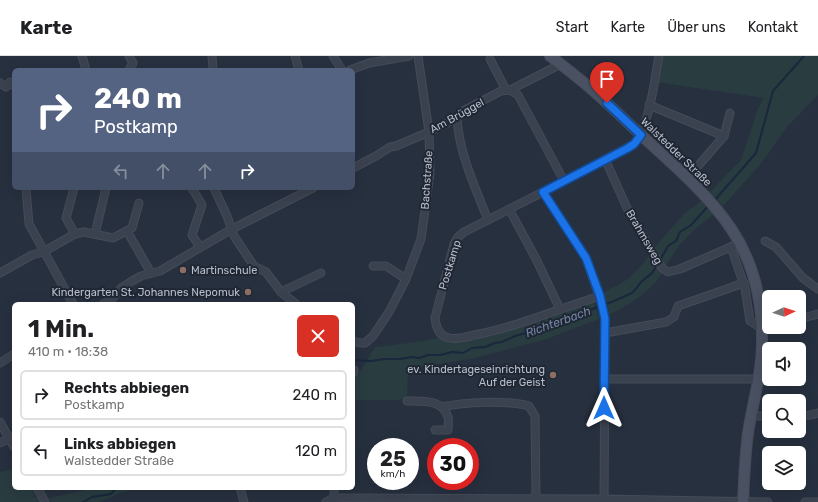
<!DOCTYPE html>
<html lang="de">
<head>
<meta charset="utf-8">
<style>
  body { margin:0; font-family:Rubik,sans-serif; background:#f6f6f6; color:#202124; height:100vh; display:flex; flex-direction:column; font-size:15px; white-space:nowrap }
  * { box-sizing:border-box; margin:0 }
  p { font-size:13px; color:#757577 }
  .icon { flex:none; width:22px; height:22px; fill:none; stroke:currentColor; stroke-width:2; stroke-linecap:round; stroke-linejoin:round }
  .map { position:relative; flex:1; overflow:hidden }
  .details { position:absolute; left:12px; top:246px; width:343px; height:188px; display:flex; flex-direction:column; background:#fff; border-radius:6px; box-shadow:0 4px 16px #0002 }
  .details>* { flex:none }
  .guide { position:absolute; left:12px; top:12px; width:343px; height:122px; border-radius:6px; box-shadow:0 4px 16px #0002; background:#546381; color:#fff; overflow:hidden }
  .needle { width:26px; rotate:86deg }
  .buttons { position:absolute; left:762px; top:234px; display:grid; gap:8px }
  .buttons a { display:grid; place-items:center; width:44px; height:44px; border-radius:6px; background:#fff; box-shadow:0 4px 16px #0002; font-size:20px }
  .speed { position:absolute; left:367px; top:382px; display:flex; gap:8px; font-size:20px; font-weight:700; text-align:center }
  .speed>* { display:grid; place-content:center; width:52px; height:52px; border-radius:50%; background:#fff; box-shadow:0 4px 16px #0002; line-height:1 }
  .speed small { font-size:10px; font-weight:400 }
  .speed .limit { border:6px solid #d22; background:#fff; color:#111 }
  .pin { position:absolute; display:grid; place-items:center; width:34px; height:34px; color:#fff; margin:-41px -17px; border-radius:50% 50% 50% 0; rotate:-45deg; box-shadow:0 0 4px #0007 }
  .pin .icon { rotate:45deg }
  .me { position:absolute; width:44px; margin:-22px; rotate:0deg; stroke-linejoin:round; filter:drop-shadow(0 0 3px #0008) }
  .turn { display:flex; align-items:center; gap:14px; height:84px; padding:0 16px; font-size:18px }
  .turn .icon { width:52px; height:52px; stroke-width:2.5 }
  .turn b { display:block; font-size:28px; line-height:34px }
  .lanes { display:flex; align-items:center; height:38px; padding:0 16px; background:#0003; justify-content:center; gap:20px; direction:ltr }
  .lanes .off { opacity:.35 }
  .round { display:grid; place-items:center; flex:none; width:42px; height:42px; border-radius:6px; background:#f6f6f6 }
  .overview { display:flex; align-items:center; justify-content:space-between; height:68px; padding:0 16px }
  h1 { font-size:24px; font-weight:700; line-height:30px }
  ul { padding:0; list-style:none }
  li { display:flex; align-items:center; gap:12px; height:50px; margin:0 8px 6px; padding:0 8px; border:2px solid #e0e0e0; border-radius:6px }
  li div { flex:1 }
  li b { display:block; font-size:15px }
  li em { font-style:normal }
  header { display:flex; align-items:center; gap:24px; box-sizing:border-box; height:56px; padding:0 20px; background:#fff; border-bottom:1px solid #e0e0e0 }
  header strong { font-size:19px }
  nav { display:flex; gap:22px; margin-inline-start:auto; font-size:14px }
  .map>svg:first-child { display:block }
  .green { fill:#293c40 }
  .lines { fill:none; stroke-linecap:round; stroke-linejoin:round }
  .stream { stroke:#1a273d; stroke-width:2 }
  .minor-casing { stroke:#454b58; stroke-width:9 }
  .secondary-casing { stroke:#454b58; stroke-width:12 }
  .minor { stroke:#3b424f; stroke-width:7 }
  .secondary { stroke:#495162; stroke-width:10 }
  .route-casing { stroke:#114b97; stroke-width:10 }
  .route { stroke:#1a73e8; stroke-width:7 }
  .education-dot { fill:#8d6e63; stroke:#202734; stroke-width:1.5 }
  .labels { text-anchor:middle; dominant-baseline:central; stroke-width:4; stroke-linejoin:round; paint-order:stroke }
  .street-label { font-size:11px; fill:#b8beca; stroke:#202734 }
  .poi-label { font-size:11px; fill:#b8beca; stroke:#202734; text-anchor:end }
  .water-label { font-size:12px; font-style:italic; fill:#7386a6; stroke:#202734 }
</style>
</head>
<body>
<header>
<strong>Karte</strong>
<nav><a>Start</a><a>Karte</a><a>Über uns</a><a>Kontakt</a></nav>
</header>
<div class="map">
<svg width="818" height="446" viewBox="0 0 818 446">
  <rect width="100%" height="100%" fill="#27303f"/>
  <g class="green">
    <path d="M661,0H818V39L787,71L759,110L723,150L710,136L741,104L758,52L764,42L656,26Z"/>
    <path d="M701,145L714,158L695,173L679,189L665,211L654,192L684,158Z"/>
    <path d="M650,198L662,217C651,236 628,250 608,259L609,254L603,237L628,223L643,208Z"/>
    <path d="M594,245L599,263L547,283L475,302L408,313L407,343H401L400,344H353V325L356,316H360L375,291L424,285L439,282L451,286L471,284L542,264Z"/>
    <path d="M14,413V432H31L35,440H29L36,441L39,446H0V416Z"/>
    <path d="M88,432H133L99,446H51L49,442L82,435Z"/>
  </g>
  <g class="lines">
    <g class="stream">
      <path d="M714,145L756,97L773,35L804,0"/>
      <path d="M660,204L668,190L676,185L680,176L691,169L709,149"/>
      <path d="M353,304L371,305L384,303H400L411,301L419,302L428,299H440L452,296L463,297L472,292L485,291L495,287L502,286L515,280L554,269L563,264L614,245L632,237L636,233L641,226L652,217L658,208"/>
      <path d="M83,446L92,441L111,438L116,432"/>
    </g>
    <defs>
      <g id="minor">
        <path d="M82,0L86,14"/>
        <path d="M212,0L213,14"/>
        <path d="M295,0L299,14"/>
        <path d="M333,0L342,14"/>
        <path d="M490,3L506,34"/>
        <path d="M129,14L133,7L129,0"/>
        <path d="M350,14L369,7L409,0"/>
        <path d="M0,27L6,31L10,26L14,30"/>
        <path d="M510,34L518,39L564,125"/>
        <path d="M649,49L724,80L698,110"/>
        <path d="M457,62C459,97 475,131 488,164"/>
        <path d="M724,80L730,57"/>
        <path d="M605,103L627,152L662,212L668,216L680,213L740,187"/>
        <path d="M353,112L376,100L390,91L396,90L429,76L457,62L461,56L501,35L510,34L561,8"/>
        <path d="M26,132L29,168L73,248"/>
        <path d="M74,132L66,162L75,178"/>
        <path d="M192,132L202,149L192,179L200,191"/>
        <path d="M214,132L227,160L234,180L254,210L266,216L281,236L296,248"/>
        <path d="M543,136L586,202L600,243L605,263V277L604,446"/>
        <path d="M509,153L536,203L560,253"/>
        <path d="M127,175L151,217"/>
        <path d="M95,178L106,132"/>
        <path d="M765,185L776,191L803,222L818,233"/>
        <path d="M731,191L745,232L750,265L758,270L769,269"/>
        <path d="M373,210H386L406,223"/>
        <path d="M0,217L32,199L43,196L75,178L84,176L113,182L132,172L139,147"/>
        <path d="M281,236L321,217"/>
        <path d="M600,240C558,253 517,271 474,279C466,281 457,284 450,282C439,281 436,271 435,262L454,188L458,181L464,176L543,136L634,88C650,68 654,26 659,0"/>
        <path d="M103,248L113,242L121,232L132,225L141,220L160,215L232,173L313,132"/>
        <path d="M799,263L818,258"/>
        <path d="M605,277L666,266L674,261L678,250L744,227"/>
        <path d="M353,285L360,287H365L373,280L389,256L406,223L421,183L430,117L429,76L418,0"/>
        <path d="M0,307L14,298"/>
        <path d="M353,317L354,314"/>
        <path d="M605,323H758"/>
        <path d="M407,345C423,345 442,343 448,361C449,365 448,370 448,374H435"/>
        <path d="M441,351C464,346 507,344 529,350L535,360L536,443"/>
        <path d="M751,360H769"/>
        <path d="M799,360L811,359L818,357"/>
        <path d="M0,366L14,391"/>
        <path d="M0,387L9,383"/>
        <path d="M37,432L45,446"/>
        <path d="M240,432L244,446"/>
        <path d="M326,446L334,442H342L604,443L768,446"/>
        <path d="M334,446V432"/>
        <path d="M805,446H818"/>
      </g>
      <path id="secondary" d="M550,0C570,15 590,31 608,48C619,58 630,69 641,79C708,141 762,182 762,281C763,313 753,345 748,377C745,400 744,423 743,446"/>
    </defs>
    <use href="#minor" class="minor-casing"/>
    <use href="#secondary" class="secondary-casing"/>
    <use href="#minor" class="minor"/>
    <use href="#secondary" class="secondary"/>
  </g>
  <g class="lines">
    <defs>
      <path id="route" d="M604,352L605,263L600,240L586,202L543,136L628,92L634,88L641,79L607,47"/>
    </defs>
    <use href="#route" class="route-casing"/>
    <use href="#route" class="route"/>
  </g>
  <g class="education-dot">
    <circle cx="183" cy="214" r="4"/>
    <circle cx="248" cy="236" r="4"/>
    <circle cx="553" cy="319" r="4"/>
  </g>
  <g class="labels">
    <g class="street-label">
      <text transform="translate(457 60) rotate(-29)">Am Brüggel</text>
      <text transform="translate(676 96) rotate(44)">Walstedder Straße</text>
      <text transform="translate(427 124) rotate(-86)">Bachstraße</text>
      <text transform="translate(644 181) rotate(60)">Brahmsweg</text>
      <text transform="translate(450 209) rotate(-73)">Postkamp</text>
    </g>
    <g class="poi-label">
      <text x="191" y="214" text-anchor="start">Martinschule</text>
      <text x="240" y="236">Kindergarten St. Johannes Nepomuk</text>
      <text x="545" y="313">ev. Kindertageseinrichtung<tspan x="545" dy="13">Auf der Geist</tspan></text>
    </g>
    <g class="water-label">
      <text transform="translate(558 266) rotate(-20)">Richterbach</text>
    </g>
  </g>
</svg>
<div class="buttons">
<a><svg class="needle" viewBox="-14 -14 28 28"><path d="M0-13l5 13h-10z" fill="#e53935"/><path d="M0 13l5-13h-10z" fill="#757577"/></svg></a>
<a><svg class="icon" aria-label="sound" viewBox="0 0 24 24"><path d="M4 9h4l5-4v14l-5-4H4zM17 9q2 3 0 6"/></svg></a>
<a><svg class="icon" aria-label="search" viewBox="0 0 24 24"><circle cx="10" cy="10" r="6"/><path d="M15 15l6 6"/></svg></a>
<a><svg class="icon" aria-label="layers" viewBox="0 0 24 24"><path d="M12 4l9 5-9 5-9-5zM3 14l9 5 9-5"/></svg></a>
</div>
<div class="speed"><div>25<small>km/h</small></div><div class="limit">30</div></div>
<div class="pin" style="left:607px;top:47px;background:#d93025"><svg class="icon" aria-label="arrive" viewBox="0 0 24 24"><path d="M6 21V4h12l-3 4 3 4H6"/></svg></div>
<svg class="me" style="left:604px;top:352px" viewBox="-20 -20 40 40"><path d="M0-17L14 15 0 8-14 15z" fill="#1a73e8" stroke="#fff" stroke-width="4"/></svg>
<div class="guide">
<div class="turn"><svg class="icon" aria-label="right" viewBox="0 0 24 24"><path d="M7 20v-9h11M14 6l5 5-5 5"/></svg><div><b>240 m</b>Postkamp</div></div>
<div class="lanes"><svg class="icon off" aria-label="left" viewBox="0 0 24 24"><path d="M17 20v-9H6M10 6l-5 5 5 5"/></svg><svg class="icon off" aria-label="ahead" viewBox="0 0 24 24"><path d="M12 20V5M6 11l6-6 6 6"/></svg><svg class="icon off" aria-label="ahead" viewBox="0 0 24 24"><path d="M12 20V5M6 11l6-6 6 6"/></svg><svg class="icon" aria-label="right" viewBox="0 0 24 24"><path d="M7 20v-9h11M14 6l5 5-5 5"/></svg></div>
</div>
<section class="details">
<div class="overview"><div><h1>1 Min.</h1><p>410 m · 18:38</p></div><a class="round" style="background:#d93025;color:#fff"><svg class="icon" aria-label="close" viewBox="0 0 24 24"><path d="M6 6l12 12M18 6L6 18"/></svg></a></div>
<ul>
<li><svg class="icon" aria-label="right" viewBox="0 0 24 24"><path d="M7 20v-9h11M14 6l5 5-5 5"/></svg><div><b>Rechts abbiegen</b><p>Postkamp</p></div><em>240 m</em></li>
<li><svg class="icon" aria-label="left" viewBox="0 0 24 24"><path d="M17 20v-9H6M10 6l-5 5 5 5"/></svg><div><b>Links abbiegen</b><p>Walstedder Straße</p></div><em>120 m</em></li>
</ul>
</section>
</div>
</body>
</html>
